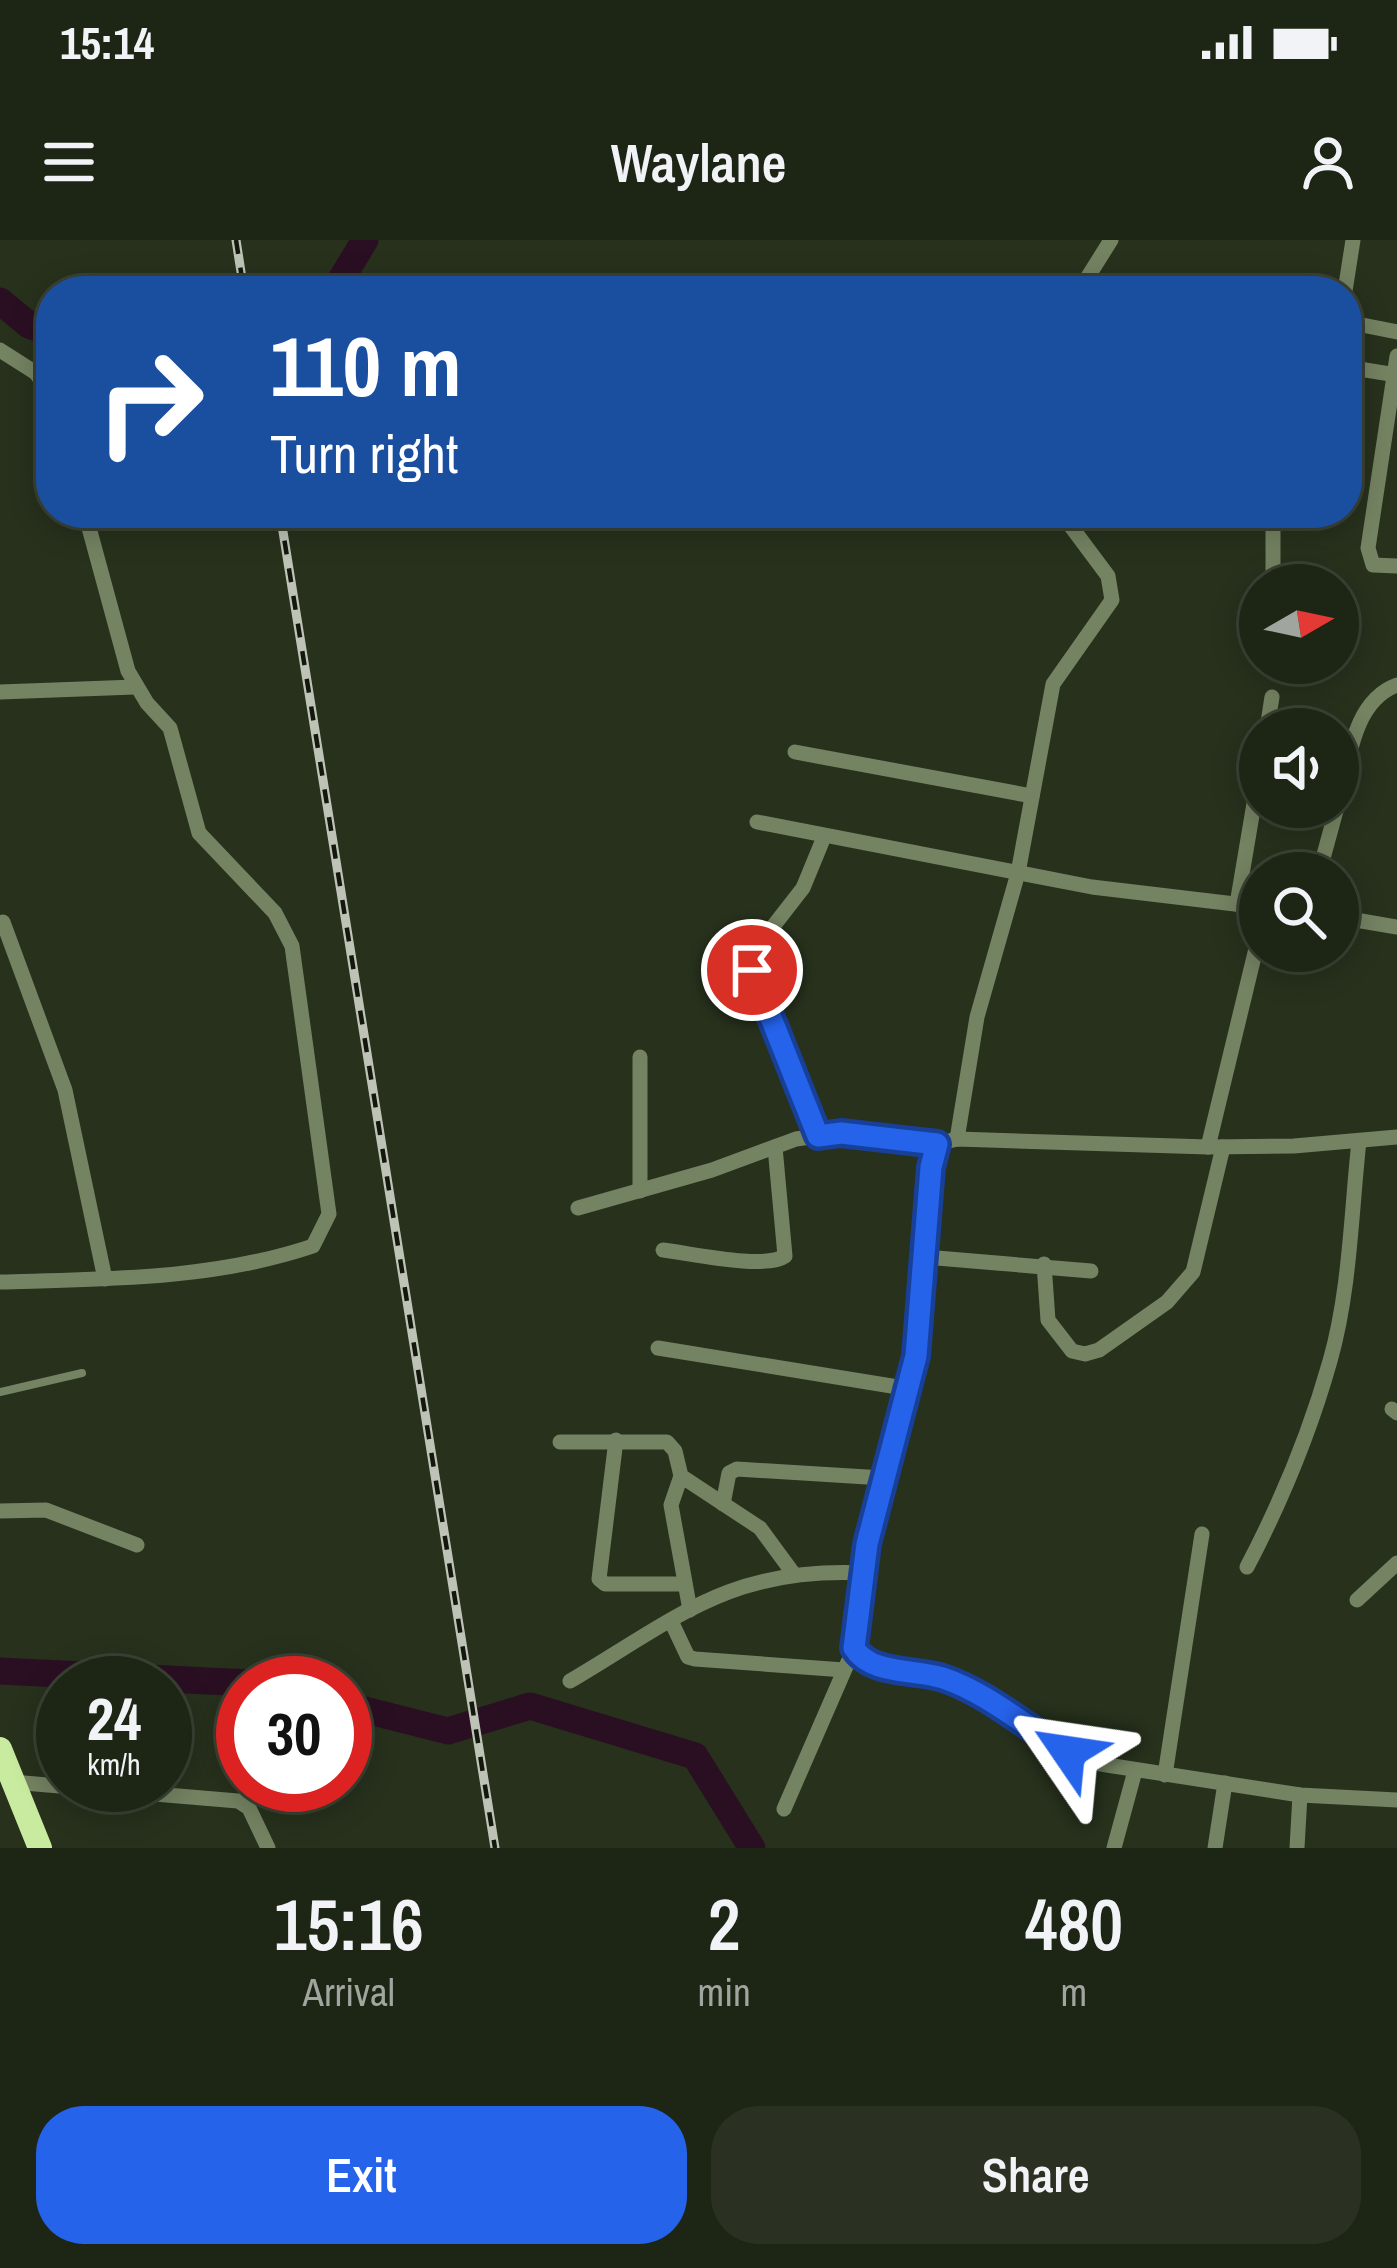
<!DOCTYPE html>
<html lang="en">
<head>
<meta charset="utf-8">
<style>
  body { margin:0; font-family:"Archivo Narrow",sans-serif; background:#2a3122; color:#f1f3f6; height:100vh; display:flex; flex-direction:column; font-size:45px; white-space:nowrap }
  * { box-sizing:border-box; margin:0 }
  p { font-size:39px; color:#a0a5a0 }
  .icon { flex:none; width:66px; height:66px; fill:none; stroke:currentColor; stroke-width:2; stroke-linecap:round; stroke-linejoin:round }
  .map { position:relative; height:1608px; overflow:hidden }
  .panel { display:flex; flex-direction:column; background:#1d2515; flex:1 }
  .panel>* { flex:none }
  .hud { position:absolute; left:36px; top:36px; width:1326px; height:252px; border-radius:48px; box-shadow:0 6px 30px #0003,0 0 0 3px #3b4234; background:#1a4fa0; color:#fff; overflow:hidden }
  .needle { width:78px; rotate:81deg }
  .fabs { position:absolute; left:1239px; top:324px; display:grid; gap:24px }
  .fabs a { display:grid; place-items:center; width:120px; height:120px; border-radius:50%; background:#1d2515; box-shadow:0 6px 30px #0003,0 0 0 3px #3b4234; font-size:60px }
  .speed { position:absolute; left:36px; top:1416px; display:flex; gap:24px; font-size:60px; font-weight:700; text-align:center }
  .speed>* { display:grid; place-content:center; width:156px; height:156px; border-radius:50%; background:#1d2515; box-shadow:0 6px 30px #0003,0 0 0 3px #3b4234; line-height:1 }
  .speed small { font-size:30px; font-weight:400 }
  .speed .limit { border:18px solid #d22; background:#fff; color:#111 }
  .pin { position:absolute; display:grid; place-items:center; width:102px; height:102px; color:#fff; margin:-51px; border:6px solid #fff; border-radius:50%; box-shadow:0 3px 12px #0007 }
  .me { position:absolute; width:132px; margin:-66px; rotate:302deg; stroke-linejoin:round; filter:drop-shadow(0 0 9px #0008) }
  .turn { display:flex; align-items:center; gap:42px; height:252px; padding:0 36px; font-size:54px }
  .turn .icon { width:156px; height:156px; stroke-width:2.5 }
  .turn b { display:block; font-size:84px; line-height:102px }
  .eta { display:flex; justify-content:space-evenly; align-items:center; height:204px; text-align:center }
  .eta b { font-size:72px; font-weight:600; line-height:84px }
  .action { display:flex; gap:24px; margin-top:auto; padding:24px 36px }
  .action a { flex:1; height:138px; border-radius:48px; background:#2563eb; color:#fff; font-size:48px; font-weight:600; line-height:138px; text-align:center }
  .action a+a { background:#2a3122; color:#f1f3f6 }
  .status { display:flex; justify-content:space-between; align-items:center; height:84px; padding:0 60px; background:#1d2515; direction:ltr }
  .status svg { height:33px; fill:currentColor }
  header { display:flex; justify-content:space-between; align-items:center; height:156px; padding:0 36px; background:#1d2515; font-size:54px; font-weight:600 }
  .map>svg:first-child { display:block }
  .lines { fill:none; stroke-linecap:round; stroke-linejoin:round }
  .river { stroke:#2a0f22; stroke-width:27 }
  .service { stroke:#748362; stroke-width:8 }
  .minor { stroke:#748362; stroke-width:15 }
  .trunk { stroke:#c9eb9f; stroke-width:24 }
  .rail-casing { stroke:#bdc4b6; stroke-width:9 }
  .rail { stroke:#13170e; stroke-width:4.5; stroke-dasharray:14; stroke-linecap:butt }
  .route-casing { stroke:#184099; stroke-width:30 }
  .route { stroke:#2563eb; stroke-width:21 }
</style>
</head>
<body>
<div class="status"><b>15:14</b><svg viewBox="0 0 49 12"><path d="M0 12V9h3v3zM5 12V6h3v6zM10 12V3h3v9zM15 12V0h3v12zM26 1h20v11H26zM47 4h2v5h-2z"/></svg></div>
<header><svg class="icon" aria-label="menu" viewBox="0 0 24 24"><path d="M4 6h16M4 12h16M4 18h16"/></svg>Waylane<svg class="icon" aria-label="person" viewBox="0 0 24 24"><circle cx="12" cy="8" r="4"/><path d="M4 21q1-7 8-7t8 7"/></svg></header>
<div class="map">
<svg width="1397" height="1608" viewBox="0 0 1397 1608">
  <rect width="100%" height="100%" fill="#27311c"/>
  <g class="lines">
    <g class="river">
      <path d="M334,51L365,0"/>
      <path d="M0,61L29,85L51,93"/>
      <path d="M0,1431L251,1443"/>
      <path d="M345,1465L448,1491L530,1466L695,1516L752,1608"/>
    </g>
    <path class="service" d="M0,1152L82,1133"/>
    <g class="minor">
      <path d="M1079,51L1111,0"/>
      <path d="M1345,51L1353,0"/>
      <path d="M1347,82L1397,92"/>
      <path d="M0,110L36,133L51,155"/>
      <path d="M1397,116L1368,308L1373,325L1397,326"/>
      <path d="M1347,127L1397,135"/>
      <path d="M1273,273V337"/>
      <path d="M0,452L135,447"/>
      <path d="M1267,489L1272,457"/>
      <path d="M795,512L1032,556"/>
      <path d="M1338,562C1349,521 1353,461 1397,445"/>
      <path d="M757,582L1092,647L1260,667"/>
      <path d="M1319,633L1337,567"/>
      <path d="M1237,664L1260,528"/>
      <path d="M1338,677L1397,687"/>
      <path d="M3,682L65,850L105,1039"/>
      <path d="M640,817V951"/>
      <path d="M818,896L760,762L752,731L761,702L803,648L824,597"/>
      <path d="M1397,897L1294,906L1208,907L957,899L937,904L931,927L916,1116L867,1304L854,1408L872,1424L959,1446L1046,1499L1094,1523L1300,1555L1397,1560"/>
      <path d="M957,899L977,777L1018,633L1053,444L1112,360L1108,336L1061,273"/>
      <path d="M1208,907L1260,692"/>
      <path d="M578,968L712,930L796,899L840,893L937,904"/>
      <path d="M663,1010C690,1013 765,1030 785,1016L775,907"/>
      <path d="M925,1017L1091,1031"/>
      <path d="M1044,1024L1048,1080L1072,1111L1085,1114L1099,1110L1167,1062L1193,1032L1223,907"/>
      <path d="M0,1042C105,1039 212,1040 313,1006L329,974L292,706L275,673L199,593L170,488L147,463L128,431L85,273"/>
      <path d="M658,1108L910,1149"/>
      <path d="M1392,1169L1397,1173"/>
      <path d="M616,1200L599,1339L605,1344H685"/>
      <path d="M560,1202H667L675,1211L681,1236L760,1288L793,1333"/>
      <path d="M681,1236L671,1265L690,1370"/>
      <path d="M723,1264L729,1233L737,1229L883,1238"/>
      <path d="M0,1271L46,1270L137,1305"/>
      <path d="M1247,1327C1281,1262 1310,1192 1330,1121C1350,1051 1351,974 1359,901"/>
      <path d="M1357,1360L1397,1323"/>
      <path d="M671,1381L688,1417L695,1419L844,1430"/>
      <path d="M570,1441C678,1377 731,1327 863,1333"/>
      <path d="M1165,1535L1202,1294"/>
      <path d="M12,1542L238,1561L249,1568L268,1608"/>
      <path d="M784,1569L848,1422"/>
      <path d="M1114,1608L1135,1531"/>
      <path d="M1215,1608L1225,1543"/>
      <path d="M1297,1608L1300,1555"/>
    </g>
    <path class="trunk" d="M0,1509L40,1608"/>
    <defs>
      <g id="rail">
        <path d="M236,0L244,51"/>
        <path d="M280,273L495,1608"/>
      </g>
    </defs>
    <use href="#rail" class="rail-casing"/>
    <use href="#rail" class="rail"/>
  </g>
  <g class="lines">
    <defs>
      <path id="route" d="M752,730L818,896L841,893L937,904L931,927L916,1116L867,1304L854,1408C871,1435 914,1429 943,1438C988,1453 1027,1488 1068,1512"/>
    </defs>
    <use href="#route" class="route-casing"/>
    <use href="#route" class="route"/>
  </g>
</svg>
<div class="fabs">
<a><svg class="needle" viewBox="-14 -14 28 28"><path d="M0-13l5 13h-10z" fill="#e53935"/><path d="M0 13l5-13h-10z" fill="#a0a5a0"/></svg></a>
<a><svg class="icon" aria-label="sound" viewBox="0 0 24 24"><path d="M4 9h4l5-4v14l-5-4H4zM17 9q2 3 0 6"/></svg></a>
<a><svg class="icon" aria-label="search" viewBox="0 0 24 24"><circle cx="10" cy="10" r="6"/><path d="M15 15l6 6"/></svg></a>
</div>
<div class="speed"><div>24<small>km/h</small></div><div class="limit">30</div></div>
<div class="pin" style="left:752px;top:730px;background:#d93025"><svg class="icon" aria-label="arrive" viewBox="0 0 24 24"><path d="M6 21V4h12l-3 4 3 4H6"/></svg></div>
<svg class="me" style="left:1068px;top:1512px" viewBox="-20 -20 40 40"><path d="M0-17L14 15 0 8-14 15z" fill="#2563eb" stroke="#fff" stroke-width="4"/></svg>
<div class="hud">
<div class="turn"><svg class="icon" aria-label="right" viewBox="0 0 24 24"><path d="M7 20v-9h11M14 6l5 5-5 5"/></svg><div><b>110 m</b>Turn right</div></div>
</div>
</div>
<section class="panel">
<div class="eta">
<div><b>15:16</b><p>Arrival</p></div>
<div><b>2</b><p>min</p></div>
<div><b>480</b><p>m</p></div>
</div>
<div class="action"><a>Exit</a><a>Share</a></div>
</section>
</body>
</html>
